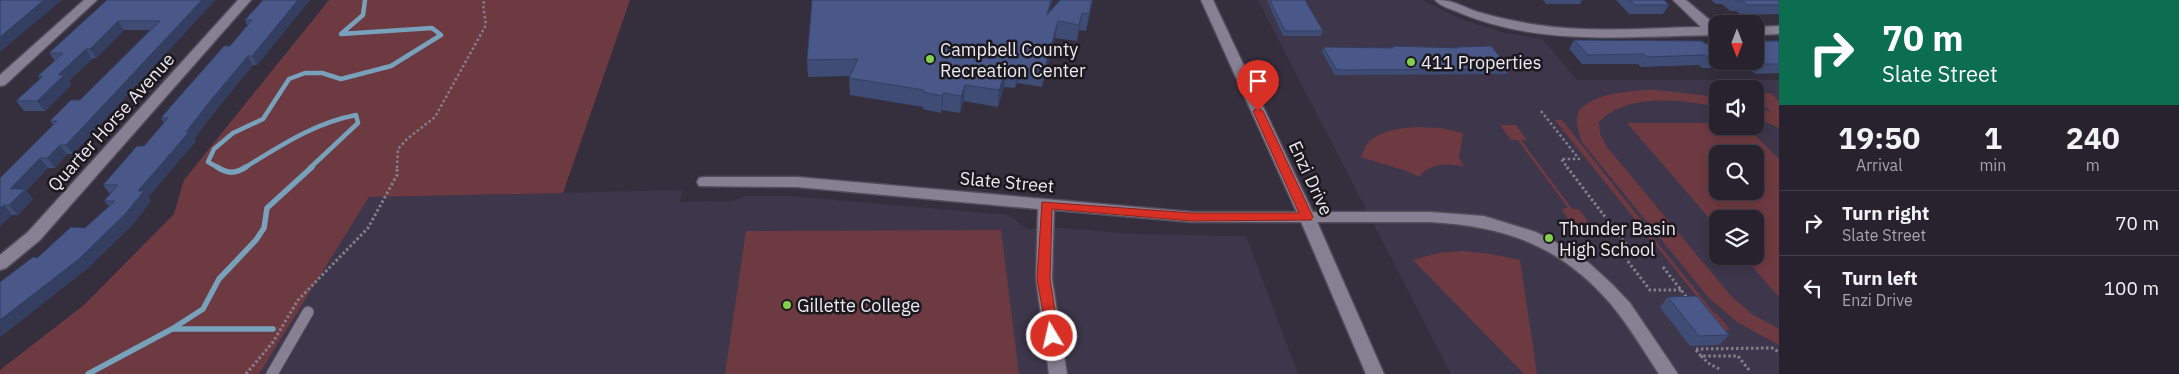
<!DOCTYPE html>
<html lang="en">
<head>
<meta charset="utf-8">
<style>
  body { margin:0; font-family:"IBM Plex Sans",sans-serif; background:#332f3a; color:#f1f3f6; height:100vh; display:flex; flex-direction:column; font-size:19px; white-space:nowrap }
  * { box-sizing:border-box; margin:0 }
  p { font-size:16px; color:#a4a4aa }
  .icon { flex:none; width:28px; height:28px; fill:none; stroke:currentColor; stroke-width:2; stroke-linecap:round; stroke-linejoin:round }
  .map { position:relative; flex:1; overflow:hidden }
  .panel { display:flex; flex-direction:column; background:#27222e; width:400px }
  .panel>* { flex:none }
  .hud { background:#0b6e4f; color:#fff; overflow:hidden }
  .needle { width:32px; rotate:180deg }
  .buttons { position:absolute; left:1709px; top:15px; display:grid; gap:10px }
  .buttons a { display:grid; place-items:center; width:55px; height:55px; border-radius:10px; background:#27222e; box-shadow:0 2px 12px #0003,0 0 0 1px #433f4a; font-size:25px }
  .pin { position:absolute; display:grid; place-items:center; width:42px; height:42px; color:#fff; margin:-51px -21px; border-radius:50% 50% 50% 0; rotate:-45deg; box-shadow:0 0 5px #0007 }
  .pin .icon { rotate:45deg }
  .me { position:absolute; width:55px; margin:-28px; rotate:351deg; stroke-linejoin:round; filter:drop-shadow(0 0 4px #0008) }
  .turn { display:flex; align-items:center; gap:18px; height:105px; padding:0 20px; font-size:22px }
  .turn .icon { width:65px; height:65px; stroke-width:2.5 }
  .turn b { display:block; font-size:35px; line-height:42px }
  .eta { display:flex; justify-content:space-evenly; align-items:center; height:85px; text-align:center }
  .eta b { font-size:30px; font-weight:700; line-height:35px }
  ul { padding:0; list-style:none }
  li { display:flex; align-items:center; gap:15px; height:65px; padding:0 20px; border-top:1px solid #433f4a }
  li div { flex:1 }
  li b { display:block; font-size:19px }
  li em { font-style:normal }
  main { display:flex; flex:1; min-height:0 }
  .map>svg:first-child { display:block }
  .built { fill:#3e364a; fill-rule:evenodd }
  .green { fill:#6e3a42; fill-rule:evenodd }
  .lines { fill:none; stroke-linecap:round; stroke-linejoin:round }
  .stream-far1 { stroke:#78a1bc; stroke-width:4.5 }
  .stream { stroke:#78a1bc; stroke-width:5.5 }
  .lane-casing { stroke:#524d5a; stroke-width:13 }
  .street-casing { stroke:#524d5a; stroke-width:3 }
  .secondary-casing { stroke:#524d5a; stroke-width:3 }
  .path-far1 { stroke:#837e8b; stroke-width:2.5; stroke-dasharray:2.5 2.5; stroke-linecap:butt }
  .path { stroke:#837e8b; stroke-width:3; stroke-dasharray:2.5 2.5; stroke-linecap:butt }
  .lane { stroke:#878092; stroke-width:11 }
  .street { fill:#878092; fill-rule:evenodd }
  .secondary { fill:#878092; fill-rule:evenodd }
  .wall { fill:#3f4c76 }
  .shaded-wall { fill:#333e60 }
  .building { fill:#495889; stroke:#333e60 }
  .route { fill:#d93025; stroke:#8d1f18 }
  .poi-dot { fill:#83d04e; stroke:#1b181e; stroke-width:2 }
  .labels { text-anchor:middle; dominant-baseline:central; stroke-width:5; stroke-linejoin:round; paint-order:stroke }
  .poi-label { font-size:18px; fill:#edeaf3; stroke:#1b181e; text-anchor:start }
  .street-label { font-size:18px; fill:#edeaf3; stroke:#1b181e }
</style>
</head>
<body>
<main>
<div class="map">
<svg width="1779" height="374" viewBox="0 0 1779 374">
  <rect width="100%" height="100%" fill="#342e3d"/>
  <g class="built">
    <path d="M1258,0H1422L1461,19L1501,32L1542,39L1577,80H1779V374H1451ZM1718,89H1755V126H1718ZM1718,154H1755V191H1718ZM1718,219H1755V256H1718Z"/>
    <path d="M682,190L680,202L733,201L745,196H789L1009,215L1027,229L1063,228L1135,234L1246,236L1298,374H259L369,197Z"/>
  </g>
  <g class="green">
    <path d="M329,0H630L563,193L369,197L259,374H0V370L84,305L174,214L184,180Z"/>
    <path d="M1657,90L1717,97V107C1682,99 1626,93 1599,122L1600,134L1607,147L1731,296L1752,314L1779,329V345L1737,322L1708,297L1582,142C1579,133 1574,120 1579,111C1593,92 1636,90 1657,90Z"/>
    <path d="M1755,93H1771L1779,101V128L1755,117V106L1771,112L1755,96Z"/>
    <path d="M1555,120H1562L1642,221H1640L1715,314H1717L1730,330H1721L1711,314Z"/>
    <path d="M1627,123H1717L1718,126H1746L1779,159V297L1743,256H1755V219H1718L1717,227ZM1718,154H1755V191H1718Z"/>
    <path d="M1500,125H1516L1527,140H1521L1572,209H1579L1592,227H1574L1561,209L1568,208L1518,140H1511Z"/>
    <path d="M1418,127L1440,128L1463,133L1459,158L1464,166C1447,164 1430,162 1419,177L1407,171L1360,157C1363,153 1365,147 1368,143C1380,130 1402,128 1418,127Z"/>
    <path d="M1001,230L1019,374H725L746,231Z"/>
    <path d="M1462,251L1491,254L1520,260L1537,374H1524L1413,260L1438,253Z"/>
  </g>
  <g class="lines">
    <g class="stream-far1">
      <path d="M219,168L208,162L214,149L233,133L263,119L289,79L305,73H322L341,79L391,66L441,35L432,28L341,34L363,15L365,0"/>
      <path d="M244,168C280,146 314,123 356,115L358,123L310,168"/>
    </g>
    <g class="stream">
      <path d="M217,167C228,174 235,174 246,167"/>
      <path d="M173,329H273"/>
      <path d="M88,374L172,329L203,309L219,279L256,240L264,228L267,208L312,167"/>
    </g>
    <defs>
      <path id="lane" d="M272,374L308,312"/>
      <g id="street">
        <path d="M84,0H97L5,85L0,86V75Z"/>
        <path d="M238,0H251L40,240L6,268L0,270V255L28,232Z"/>
        <path d="M1435,0C1455,0 1460,6 1478,12C1498,18 1518,22 1538,25C1591,33 1647,28 1701,27L1673,0H1686L1718,27V35C1633,36 1538,47 1458,12C1451,9 1440,6 1435,0Z"/>
        <path d="M1779,26V34L1755,35V27Z"/>
        <path d="M704,177H797L1192,212H1430L1484,216L1536,232L1563,246L1589,263L1612,284L1630,303L1678,374H1659C1643,350 1628,324 1609,302C1559,245 1504,226 1430,222H1192L1054,210L1052,279L1067,374H1049L1036,279L1038,209L797,187L699,186L697,182L699,178Z"/>
      </g>
      <path id="secondary" d="M1201,0H1213L1315,217L1384,374H1366L1299,217Z"/>
    </defs>
    <use href="#lane" class="lane-casing"/>
    <use href="#street" class="street-casing"/>
    <use href="#secondary" class="secondary-casing"/>
    <g class="path-far1">
      <path d="M1541,111L1579,159H1561L1568,168"/>
      <path d="M397,168L398,149L407,139L435,117L486,25L483,4L485,0"/>
    </g>
    <g class="path">
      <path d="M1567,167L1628,247L1627,260L1650,290H1681"/>
      <path d="M1663,267L1688,299"/>
      <path d="M1701,356L1708,363L1721,370"/>
      <path d="M1749,370L1738,356H1701L1695,349L1772,348L1779,352"/>
      <path d="M246,374L273,342L298,300L368,228L397,175V167"/>
    </g>
    <use href="#lane" class="lane"/>
    <use href="#street" class="street"/>
    <use href="#secondary" class="secondary"/>
  </g>
  <g class="wall">
    <path d="M107,0H215L73,154H67L55,168H48L26,191L33,199L18,215H12L0,226V178L53,125L50,121L80,100L150,30H124L96,58L92,59L69,81L71,85L45,111H24L16,101L40,79L38,76L55,61L49,53Z"/>
    <path d="M263,0H310L257,65H253L217,109L194,139L196,141L148,197L151,201L133,224L88,268L0,337V282L37,258L85,228L109,206L104,201L110,194L103,185L144,146L164,123L161,118L230,46L247,25L245,20Z"/>
    <path d="M1060,0H1093L1086,31L1079,30L1077,41L1055,38L1042,87L1017,83L1015,88L1004,87L998,107L964,101L960,113L942,110L941,113L923,109V107L850,95L849,78L850,76L808,77L807,60L1051,11Z"/>
    <path d="M1267,0H1305L1323,31L1321,36H1283Z"/>
    <path d="M1543,0H1582L1580,4H1546Z"/>
    <path d="M1616,0H1664L1669,5L1663,14H1629Z"/>
    <path d="M1711,0H1779V14L1741,15L1736,11H1730L1722,4H1716Z"/>
    <path d="M1574,40L1718,44V61H1755V41H1779V73L1756,74L1746,68H1702L1699,65L1641,67L1638,64H1582L1569,49Z"/>
    <path d="M1392,46L1456,48L1457,47L1510,69L1507,74L1335,75L1322,52L1323,47L1391,48Z"/>
    <path d="M1668,297L1729,335L1719,345L1690,346L1660,307Z"/>
  </g>
  <g class="shaded-wall">
    <path d="M44,0H62L0,52V37Z"/>
    <path d="M202,0H215L73,154L66,145Z"/>
    <path d="M298,0H310L257,65L252,56Z"/>
    <path d="M1051,0H1053L1045,31L1047,15Z"/>
    <path d="M1092,0H1093L1086,31L1089,14Z"/>
    <path d="M1082,13L1079,30L1077,41L1079,25Z"/>
    <path d="M118,21L124,30L96,58L90,49Z"/>
    <path d="M1058,21L1055,38L1042,87L1044,71Z"/>
    <path d="M86,49L92,59L69,81L71,85L45,111L37,101L58,75Z"/>
    <path d="M248,56L253,65L217,109L194,139L196,141L148,197L151,201L133,224L88,268L0,337V320L138,191L211,100Z"/>
    <path d="M1019,67L1017,83L1015,88L1017,72Z"/>
    <path d="M1006,70L1004,87L998,107L999,90Z"/>
    <path d="M965,85L964,101L960,113L961,96Z"/>
    <path d="M943,93L942,110L941,113L942,96Z"/>
    <path d="M60,145L67,154L55,168L47,158Z"/>
    <path d="M40,158L48,168L26,191L33,199L18,215L9,205L10,189Z"/>
    <path d="M4,205L12,215L0,226V208Z"/>
  </g>
  <g class="building">
    <path d="M0,0H44L0,37Z"/>
    <path d="M107,0H202L66,145H60L47,158H40L10,189H25L9,205H4L0,208V178L57,121H50L71,100H80L160,21H118L90,49H86L58,75H64L37,101H16L43,76H38L63,53H49Z"/>
    <path d="M263,0H298L252,56H248L211,100L186,132H189L138,191H144L125,214L79,259L0,320V282L33,257L37,258L71,227L85,228L115,201H104L118,185H103L137,146H144L168,118H161L172,105L224,46H230L252,20H245Z"/>
    <path d="M812,0H1051L1047,15L1060,0H1092L1089,14L1082,13L1079,25L1058,21L1044,71L1019,67L1017,72L1006,70L999,90L965,85L961,96L943,93L942,96L923,92L924,90L849,78L858,59L807,60Z"/>
    <path d="M1270,0H1305L1323,31H1285Z"/>
    <path d="M1630,0H1664L1669,5H1635Z"/>
    <path d="M1735,0H1779V5H1747L1743,1H1737Z"/>
    <path d="M1574,40L1702,41L1706,44H1718V58H1709L1705,55L1647,57L1644,54L1588,55Z"/>
    <path d="M1755,41H1779V64H1763L1755,59Z"/>
    <path d="M1392,46L1458,48L1457,47L1491,46L1510,69L1337,70L1323,47L1394,48Z"/>
    <path d="M1697,296L1729,335L1699,336L1668,297Z"/>
  </g>
  <path class="route" d="M1258,108L1263,111L1313,217L1311,220L1192,221L1052,209L1050,279L1059,336L1057,340L1052,341L1048,340L1037,279L1042,202L1192,213H1299L1253,111Z"/>
  <g class="poi-dot">
    <circle cx="930" cy="59" r="5"/>
    <circle cx="1411" cy="62" r="5"/>
    <circle cx="1549" cy="238" r="5"/>
    <circle cx="787" cy="305" r="5"/>
  </g>
  <g class="labels">
    <g class="poi-label">
      <text x="940" y="49">Campbell County<tspan x="940" dy="21">Recreation Center</tspan></text>
      <text x="1421" y="62">411 Properties</text>
      <text x="1559" y="228">Thunder Basin<tspan x="1559" dy="21">High School</tspan></text>
      <text x="797" y="305">Gillette College</text>
    </g>
    <g class="street-label">
      <text transform="translate(111 122) rotate(-48)">Quarter Horse Avenue</text>
      <text transform="translate(1311 178) rotate(65)">Enzi Drive</text>
      <text transform="translate(1007 182) rotate(5)">Slate Street</text>
    </g>
  </g>
</svg>
<div class="buttons">
<a><svg class="needle" viewBox="-14 -14 28 28"><path d="M0-13l5 13h-10z" fill="#e53935"/><path d="M0 13l5-13h-10z" fill="#a4a4aa"/></svg></a>
<a><svg class="icon" aria-label="sound" viewBox="0 0 24 24"><path d="M4 9h4l5-4v14l-5-4H4zM17 9q2 3 0 6"/></svg></a>
<a><svg class="icon" aria-label="search" viewBox="0 0 24 24"><circle cx="10" cy="10" r="6"/><path d="M15 15l6 6"/></svg></a>
<a><svg class="icon" aria-label="layers" viewBox="0 0 24 24"><path d="M12 4l9 5-9 5-9-5zM3 14l9 5 9-5"/></svg></a>
</div>
<div class="pin" style="left:1258px;top:111px;background:#d93025"><svg class="icon" aria-label="arrive" viewBox="0 0 24 24"><path d="M6 21V4h12l-3 4 3 4H6"/></svg></div>
<svg class="me" style="left:1052px;top:336px" viewBox="-20 -20 40 40"><circle r="17" fill="#d93025" stroke="#fff" stroke-width="3"/><path d="M0-11L8 9 0 5-8 9z" fill="#fff"/></svg>
</div>
<section class="panel">
<div class="hud">
<div class="turn"><svg class="icon" aria-label="right" viewBox="0 0 24 24"><path d="M7 20v-9h11M14 6l5 5-5 5"/></svg><div><b>70 m</b>Slate Street</div></div>
</div>
<div class="eta">
<div><b>19:50</b><p>Arrival</p></div>
<div><b>1</b><p>min</p></div>
<div><b>240</b><p>m</p></div>
</div>
<ul>
<li><svg class="icon" aria-label="right" viewBox="0 0 24 24"><path d="M7 20v-9h11M14 6l5 5-5 5"/></svg><div><b>Turn right</b><p>Slate Street</p></div><em>70 m</em></li>
<li><svg class="icon" aria-label="left" viewBox="0 0 24 24"><path d="M17 20v-9H6M10 6l-5 5 5 5"/></svg><div><b>Turn left</b><p>Enzi Drive</p></div><em>100 m</em></li>
</ul>
</section>
</main>
</body>
</html>
